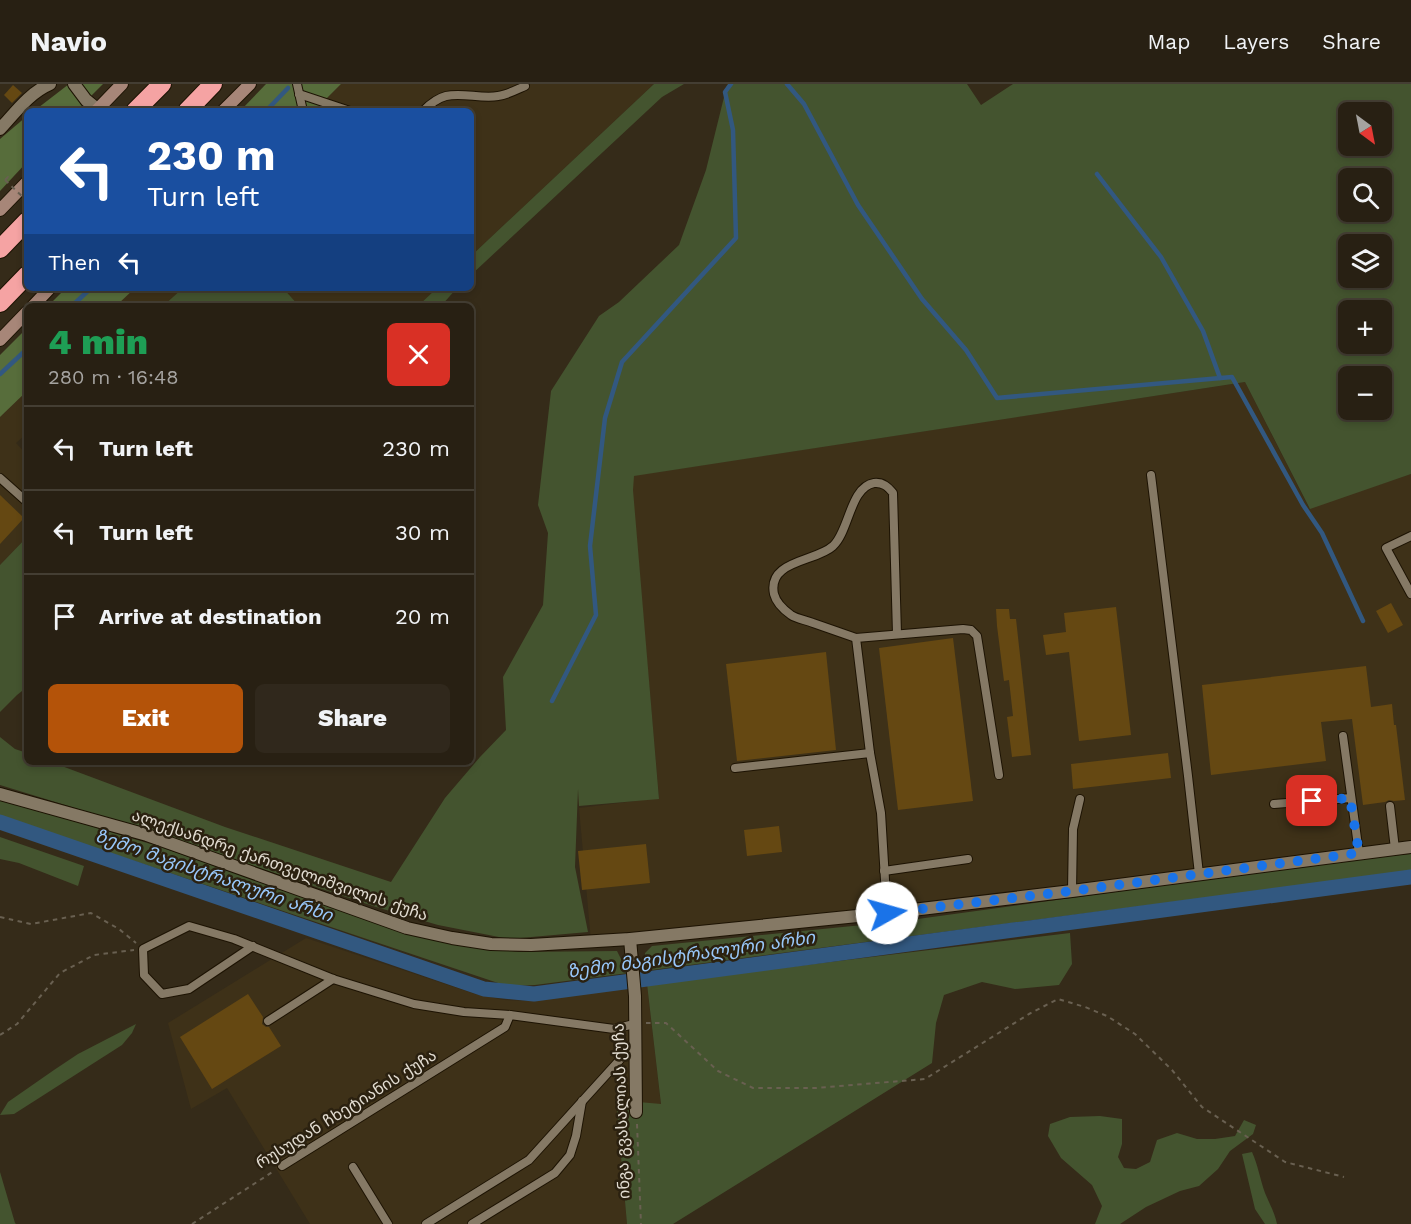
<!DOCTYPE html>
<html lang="en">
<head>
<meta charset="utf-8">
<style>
  body { margin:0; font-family:"Work Sans","Noto Sans Georgian",sans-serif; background:#30281c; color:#f1f3f6; height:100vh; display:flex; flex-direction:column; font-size:22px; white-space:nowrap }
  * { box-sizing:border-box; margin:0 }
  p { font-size:20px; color:#a5a3a0 }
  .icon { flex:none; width:33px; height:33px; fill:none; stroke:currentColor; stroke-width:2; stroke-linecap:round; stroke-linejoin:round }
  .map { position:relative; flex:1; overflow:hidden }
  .drawer { position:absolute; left:24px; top:219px; width:450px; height:462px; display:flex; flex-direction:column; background:#282013; border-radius:9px; box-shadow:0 3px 9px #0003,0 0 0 2px #443e33 }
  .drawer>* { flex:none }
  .hud { position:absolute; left:24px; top:24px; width:450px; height:183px; border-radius:9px; box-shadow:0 3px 9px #0003,0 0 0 2px #443e33; background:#1a4fa0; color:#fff; overflow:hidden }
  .needle { width:39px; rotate:148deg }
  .tools { position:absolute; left:1338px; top:18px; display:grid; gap:12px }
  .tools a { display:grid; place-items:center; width:54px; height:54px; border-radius:9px; background:#282013; box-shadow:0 3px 9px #0003,0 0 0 2px #443e33; font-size:30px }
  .pin { position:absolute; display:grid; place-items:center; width:51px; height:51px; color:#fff; margin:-26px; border-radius:12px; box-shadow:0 3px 9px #0006 }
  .me { position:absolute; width:66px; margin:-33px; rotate:83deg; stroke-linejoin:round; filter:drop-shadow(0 0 4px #0008) }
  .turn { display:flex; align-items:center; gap:21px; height:126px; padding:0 24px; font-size:27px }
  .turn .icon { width:78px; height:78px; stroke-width:2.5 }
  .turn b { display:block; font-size:42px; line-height:51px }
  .then { display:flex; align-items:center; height:57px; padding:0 24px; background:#0003; gap:12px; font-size:22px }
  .round { display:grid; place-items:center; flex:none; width:63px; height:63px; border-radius:9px; background:#30281c }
  .headline { display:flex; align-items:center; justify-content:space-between; height:102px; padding:0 24px }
  h1 { font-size:36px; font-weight:800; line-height:45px; color:#1e9e55 }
  .action { display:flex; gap:12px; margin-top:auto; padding:12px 24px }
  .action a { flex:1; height:69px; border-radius:9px; background:#b45309; color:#fff; font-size:24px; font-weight:800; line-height:69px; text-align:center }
  .action a+a { background:#30281c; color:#f1f3f6 }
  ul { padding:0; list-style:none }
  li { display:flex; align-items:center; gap:18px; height:84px; padding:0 24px; border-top:2px solid #443e33 }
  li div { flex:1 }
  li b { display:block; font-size:22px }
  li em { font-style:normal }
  header { display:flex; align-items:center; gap:36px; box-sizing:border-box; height:84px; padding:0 30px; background:#282013; border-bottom:2px solid #443e33 }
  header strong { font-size:28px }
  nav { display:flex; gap:33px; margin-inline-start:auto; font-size:21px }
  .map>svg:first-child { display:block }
  .built { fill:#3e3118 }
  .green { fill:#44542f; fill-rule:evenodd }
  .forest { fill:#576d3b }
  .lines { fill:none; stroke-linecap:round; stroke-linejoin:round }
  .stream { stroke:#325880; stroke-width:4.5 }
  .canal { stroke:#325880; stroke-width:15 }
  .building { fill:#654812 }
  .lane-casing { stroke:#1d1303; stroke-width:10 }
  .street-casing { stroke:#1d1303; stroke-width:14 }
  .secondary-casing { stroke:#1d1303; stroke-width:14 }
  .highway-casing { stroke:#1d1303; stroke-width:20 }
  .path { stroke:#696051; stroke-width:2; stroke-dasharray:4.5 4.5; stroke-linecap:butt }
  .lane { stroke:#857965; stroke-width:8 }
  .street { stroke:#857965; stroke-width:12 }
  .secondary { stroke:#a78678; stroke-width:12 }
  .highway { stroke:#f5a3a3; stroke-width:18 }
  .path-bridge { stroke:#696051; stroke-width:2; stroke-dasharray:4.5 4.5; stroke-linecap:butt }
  .route { stroke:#1a73e8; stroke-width:10; stroke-dasharray:0 18 }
  .labels { text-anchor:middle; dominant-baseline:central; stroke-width:5; stroke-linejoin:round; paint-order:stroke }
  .street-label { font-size:16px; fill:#e2dcd1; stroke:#2b2110 }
  .water-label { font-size:18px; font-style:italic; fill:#98c7f9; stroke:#2b2110 }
</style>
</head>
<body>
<header>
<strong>Navio</strong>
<nav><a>Map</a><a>Layers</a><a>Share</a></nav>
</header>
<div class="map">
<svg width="1411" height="1140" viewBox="0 0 1411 1140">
  <rect width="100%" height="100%" fill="#352b19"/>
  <g class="built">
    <path d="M341,0H654L471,172V27H314Z"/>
    <path d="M135,204H183L163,222H116Z"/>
    <path d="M283,204H437L418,222H299Z"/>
    <path d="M1245,298L1309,424L1411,390V763L591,857L579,724L659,714L631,392Z"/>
    <path d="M27,307V349L16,359L27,371V453L0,481V333Z"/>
    <path d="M306,854L475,910L504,916L528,917L647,900L661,1021L616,1016L627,1140H310L227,1004L191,1025L168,939Z"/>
  </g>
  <g class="green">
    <path d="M654,0H684L662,13L471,191V172Z"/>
    <path d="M729,0H967L981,21L1013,0H1411V390L1310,425L1245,298L634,392L633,406L659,715L579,722L578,705L575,783L588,848L509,855L438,841L376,823L140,744L0,701V653L15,665L27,669V678H51L225,743L391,798L445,714L480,673L506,646L503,593L543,521L548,449L538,421L551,307L599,232L619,218L679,161L706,86L727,1ZM1348,28H1382V62H1348ZM1348,94H1382V128H1348ZM1348,160H1382V194H1348ZM1348,226H1382V260H1348ZM1348,292H1382V326H1348Z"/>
    <path d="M183,204H283L299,222H163Z"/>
    <path d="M437,204H457L441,222H418Z"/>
    <path d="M27,453V603L17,611L0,628V481Z"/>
    <path d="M0,715L154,761L368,835L459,860L519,868L617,867L628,889L535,901L513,902L498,899L0,732Z"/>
    <path d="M0,753L84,782L78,802L19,779L0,775Z"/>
    <path d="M1411,770V787L644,887L645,869L652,862L903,837L1290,784L1366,774Z"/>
    <path d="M1070,849L1072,880L1059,901L1015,905L982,898L944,911L936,939L932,979L673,1140H627L616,1016L661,1020L647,900Z"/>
    <path d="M136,940L132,949L122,961L14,1030L0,1031L8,1018L54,986L78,970Z"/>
    <path d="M1100,1032L1122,1035V1060L1118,1073L1124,1084L1136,1085L1150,1078L1157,1056L1177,1049L1197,1055H1215L1235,1052L1244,1036L1256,1041L1253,1050L1230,1067L1218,1085L1199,1102L1180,1107L1146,1123L1120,1140H1095L1102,1122L1092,1101L1061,1074L1048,1052L1050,1040L1070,1033Z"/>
    <path d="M1252,1068C1258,1081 1260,1095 1265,1109C1269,1119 1275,1129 1277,1140H1265L1255,1125L1242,1070Z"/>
    <path d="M0,1088L15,1139L16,1140H0Z"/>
  </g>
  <g class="forest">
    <path d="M69,0H103L76,27H34Z"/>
    <path d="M266,0H341L314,27H240Z"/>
    <path d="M27,32V78L0,107V55Z"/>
    <path d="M66,204H135L116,222H48Z"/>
    <path d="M27,244V307L0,333V271Z"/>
  </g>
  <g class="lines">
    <g class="stream">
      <path d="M787,0L804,20L858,121L922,215L966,266L997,314L1232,293L1303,421L1322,449L1363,537"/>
      <path d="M266,27L288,4"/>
      <path d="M1097,90L1161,173L1203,247L1220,294"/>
      <path d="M72,222L91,204"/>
      <path d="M0,290L27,265"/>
      <path d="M552,617L596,531L590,462L605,334L622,278L736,154L733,46L725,8L731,0"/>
    </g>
    <path class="canal" d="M0,738L484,905L534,910L1411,793"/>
  </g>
  <g class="building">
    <path d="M13,1L22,9L12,19L4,11Z"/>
    <path d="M0,411L24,434L0,460Z"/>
    <path d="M1391,519L1403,541L1388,549L1376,527Z"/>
    <path d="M1116,523L1131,651L1079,657L1069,568L1046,571L1043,551L1066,548L1064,529Z"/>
    <path d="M996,525H1009L1010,535H1016L1031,671L1012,673L1007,633L1013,632L1009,596L1004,597L997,542Z"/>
    <path d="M953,554L973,717L898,726L879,564Z"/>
    <path d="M826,568L836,666L737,677L726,580Z"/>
    <path d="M1366,582L1371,623L1392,620L1394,641H1396L1405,716L1394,717L1389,716L1385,718L1363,721L1352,635L1321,638L1326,677L1211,691L1202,601Z"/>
    <path d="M1168,669L1171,694L1073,705L1071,680Z"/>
    <path d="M779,742L782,768L747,772L744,746Z"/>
    <path d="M646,760L650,799L582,806L578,767Z"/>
    <path d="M248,910L263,933L262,940L266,943H269L281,962L212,1005L180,953Z"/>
  </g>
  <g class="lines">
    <defs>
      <g id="lane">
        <path d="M297,0L303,27"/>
        <path d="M299,10L350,27"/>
        <path d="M423,27C429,21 438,14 446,12C462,8 481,15 498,12C507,11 516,6 525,2"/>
        <path d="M1151,391L1188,692L1199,790"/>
        <path d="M0,394L27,418"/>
        <path d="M1411,452L1386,464L1411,510"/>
        <path d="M856,554C842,549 827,544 813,539C806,536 797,535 791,531C784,526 776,518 774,510C767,476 816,478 833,462C849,448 850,403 874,399C883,398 888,403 893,409L897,550"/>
        <path d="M1343,652L1359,769"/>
        <path d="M735,684L870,669"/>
        <path d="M1274,720L1351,714"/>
        <path d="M1390,722L1395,765"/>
        <path d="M884,787L968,775"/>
        <path d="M1072,807L1073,745L1080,715"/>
        <path d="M887,829L881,729L870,669L856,554L963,545L971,546L977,552L999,691"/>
        <path d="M253,862L189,905L162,910L144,891L143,865L189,842L234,855L333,895L414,920L464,928L510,931L614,945L634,940"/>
        <path d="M268,937L333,895"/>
        <path d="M282,1082L505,943L510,931"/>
        <path d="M353,1083L388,1140"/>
        <path d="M426,1140L529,1076L635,959"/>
        <path d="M472,1140L555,1089L570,1071L576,1052L582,1017"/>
      </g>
      <g id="street">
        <path d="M74,0L86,16L97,25"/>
        <path d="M0,45C15,29 29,9 50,0"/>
        <path d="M0,710L147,751L407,844L452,854L491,860L531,861L630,855L887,829L1072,807L1411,763"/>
        <path d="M630,855L635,912L636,1028"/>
      </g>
      <g id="secondary">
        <path d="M96,27L122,0"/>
        <path d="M223,27L250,0"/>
        <path d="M0,126L27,98"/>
        <path d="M33,222L50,204"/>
        <path d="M0,256L27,228"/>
      </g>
      <g id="highway">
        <path d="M135,27L162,0"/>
        <path d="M187,27L213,0"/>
        <path d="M0,165L27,137"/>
        <path d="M0,219L27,191"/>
      </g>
    </defs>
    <use href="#lane" class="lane-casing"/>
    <use href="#street" class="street-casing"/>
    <use href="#secondary" class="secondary-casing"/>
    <use href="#highway" class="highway-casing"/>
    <g class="path">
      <path d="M5,96L8,93L10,96"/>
      <path d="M0,833L31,840L91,829L119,845L136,859"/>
      <path d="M646,939H666L718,987L753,1004H816L925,995L1029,930L1058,915L1085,923L1107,932L1135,950L1172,986L1202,1023L1285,1078L1344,1093"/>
      <path d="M0,951L17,940L60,889L94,871L134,866"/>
      <path d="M637,1040L641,1140"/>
      <path d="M192,1140L274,1087"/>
    </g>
    <use href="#lane" class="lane"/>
    <use href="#street" class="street"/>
    <use href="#secondary" class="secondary"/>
    <use href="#highway" class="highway"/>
    <path class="path-bridge" d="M5,96L27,117"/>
  </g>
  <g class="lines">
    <path class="route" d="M887,829L1072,807L1359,769L1350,714L1312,717"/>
  </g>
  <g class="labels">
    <g class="street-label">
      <text transform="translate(280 781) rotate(19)">ალექსანდრე ქართველიშვილის ქუჩა</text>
      <text transform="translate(346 1025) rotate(-32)">რუსუდან ჩხეტიანის ქუჩა</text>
      <text transform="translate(621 1027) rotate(-92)">ინგა გვასალიას ქუჩა</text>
    </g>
    <g class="water-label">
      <text transform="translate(214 791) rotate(19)">ზემო მაგისტრალური არხი</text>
      <text transform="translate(691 870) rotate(-8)">ზემო მაგისტრალური არხი</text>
    </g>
  </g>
</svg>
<div class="tools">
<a><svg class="needle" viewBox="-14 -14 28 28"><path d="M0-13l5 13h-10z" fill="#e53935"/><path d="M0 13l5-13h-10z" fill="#a5a3a0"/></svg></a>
<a><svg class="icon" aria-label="search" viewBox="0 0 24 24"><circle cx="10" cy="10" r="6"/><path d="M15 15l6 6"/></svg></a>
<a><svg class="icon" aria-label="layers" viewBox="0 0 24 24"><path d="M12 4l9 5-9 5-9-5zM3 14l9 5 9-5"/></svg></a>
<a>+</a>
<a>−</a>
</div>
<div class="pin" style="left:1312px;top:717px;background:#d93025"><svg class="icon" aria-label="arrive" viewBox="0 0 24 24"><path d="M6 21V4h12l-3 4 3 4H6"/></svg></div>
<svg class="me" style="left:887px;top:829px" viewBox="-20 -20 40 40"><circle r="19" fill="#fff"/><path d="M0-13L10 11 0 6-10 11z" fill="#1a73e8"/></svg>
<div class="hud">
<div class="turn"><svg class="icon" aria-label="left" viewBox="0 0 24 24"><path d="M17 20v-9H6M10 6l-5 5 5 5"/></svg><div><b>230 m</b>Turn left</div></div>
<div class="then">Then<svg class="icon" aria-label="left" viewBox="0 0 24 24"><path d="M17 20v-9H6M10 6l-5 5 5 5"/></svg></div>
</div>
<section class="drawer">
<div class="headline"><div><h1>4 min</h1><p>280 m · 16:48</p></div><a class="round" style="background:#d93025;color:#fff"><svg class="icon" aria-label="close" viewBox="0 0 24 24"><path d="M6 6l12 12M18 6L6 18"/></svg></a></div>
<ul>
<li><svg class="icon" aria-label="left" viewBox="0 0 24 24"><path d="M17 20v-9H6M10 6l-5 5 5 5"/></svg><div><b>Turn left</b></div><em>230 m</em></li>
<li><svg class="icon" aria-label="left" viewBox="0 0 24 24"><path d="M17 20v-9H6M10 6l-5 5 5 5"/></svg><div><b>Turn left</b></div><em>30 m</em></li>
<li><svg class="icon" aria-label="arrive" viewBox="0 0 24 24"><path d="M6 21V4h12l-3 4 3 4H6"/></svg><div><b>Arrive at destination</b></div><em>20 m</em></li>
</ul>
<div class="action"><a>Exit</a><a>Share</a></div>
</section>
</div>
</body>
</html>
